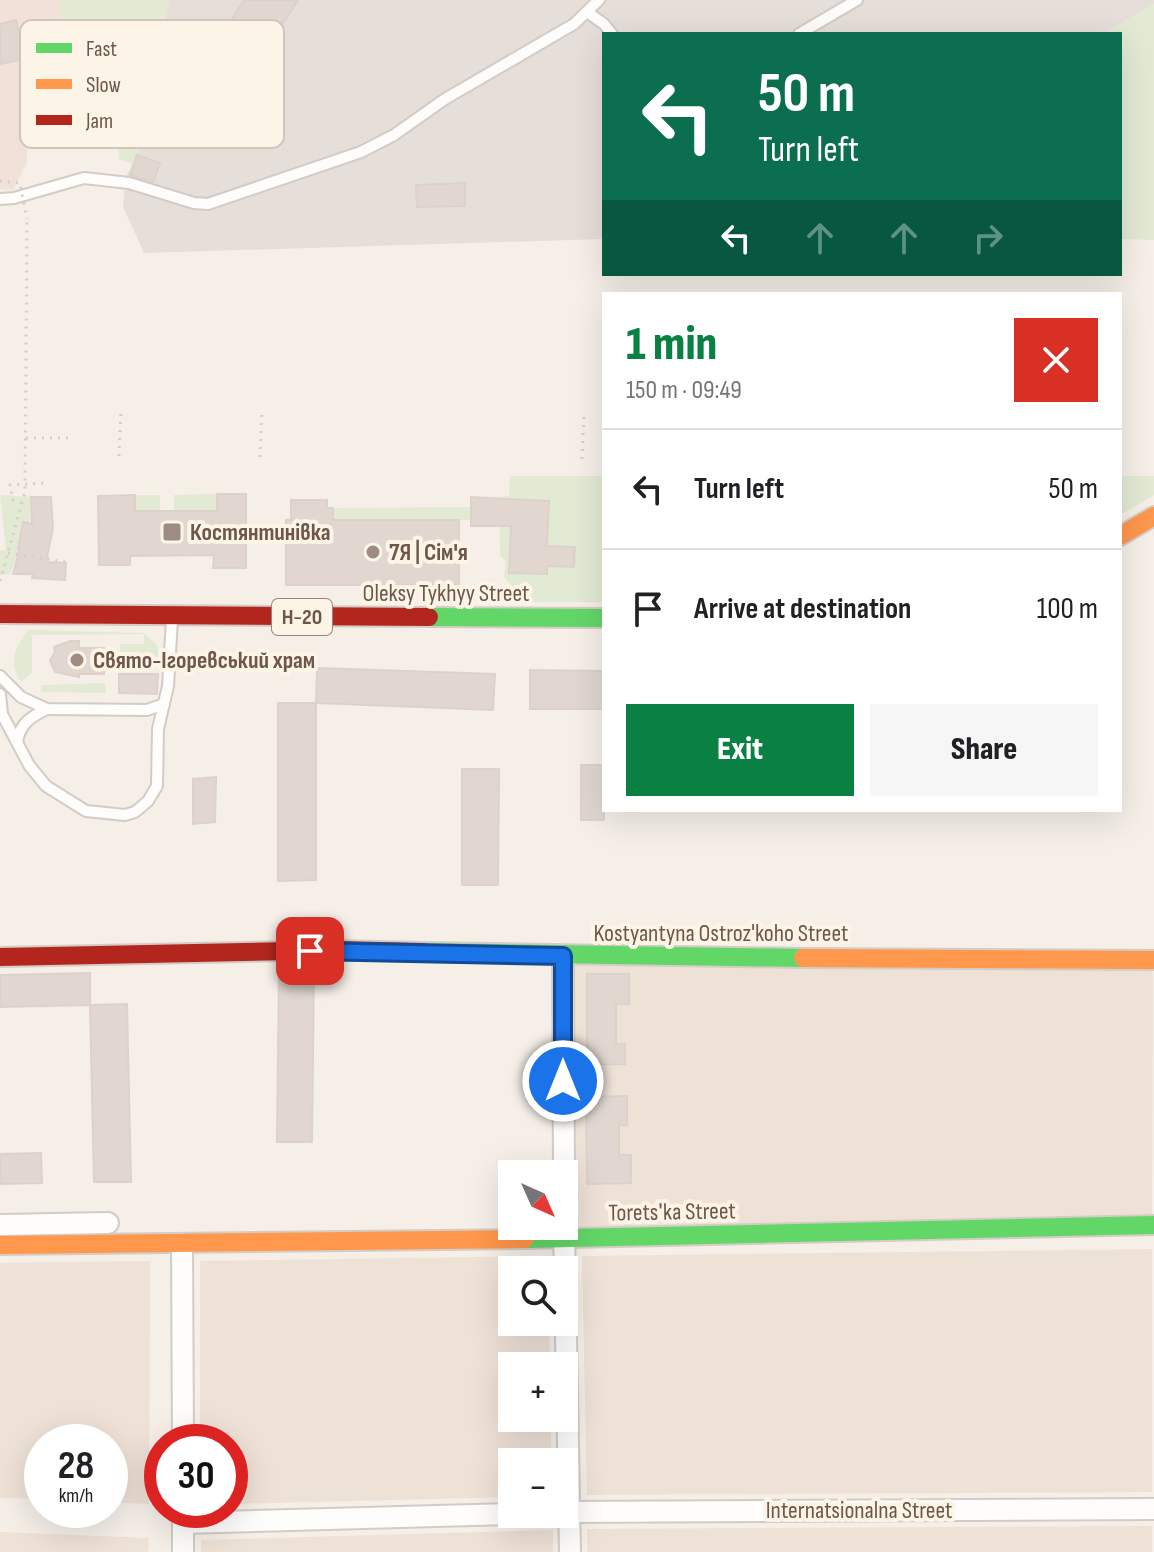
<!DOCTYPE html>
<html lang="en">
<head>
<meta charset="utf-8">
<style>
  body { margin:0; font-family:"Sofia Sans Condensed",sans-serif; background:#f6f6f6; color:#202124; height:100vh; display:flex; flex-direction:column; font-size:30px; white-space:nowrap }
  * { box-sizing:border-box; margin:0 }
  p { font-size:26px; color:#757577 }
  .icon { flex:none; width:44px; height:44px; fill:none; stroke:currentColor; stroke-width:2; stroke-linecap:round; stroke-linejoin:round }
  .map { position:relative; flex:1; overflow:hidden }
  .panel { position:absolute; left:602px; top:292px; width:520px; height:520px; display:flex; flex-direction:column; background:#fff; border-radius:0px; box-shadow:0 8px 32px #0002 }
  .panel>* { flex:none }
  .banner { position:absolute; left:602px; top:32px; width:520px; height:244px; border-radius:0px; box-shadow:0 8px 32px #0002; background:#0b6e4f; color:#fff; overflow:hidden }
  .needle { width:52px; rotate:135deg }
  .controls { position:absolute; left:498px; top:1160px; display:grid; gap:16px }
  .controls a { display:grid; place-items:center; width:80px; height:80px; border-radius:0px; background:#fff; box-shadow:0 8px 32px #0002; font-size:40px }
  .speed { position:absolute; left:24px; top:1424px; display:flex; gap:16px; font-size:40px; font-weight:700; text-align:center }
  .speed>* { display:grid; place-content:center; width:104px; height:104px; border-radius:50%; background:#fff; box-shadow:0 8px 32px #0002; line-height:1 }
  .speed small { font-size:20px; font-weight:400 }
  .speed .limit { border:12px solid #d22; background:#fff; color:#111 }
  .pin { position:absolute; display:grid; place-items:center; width:68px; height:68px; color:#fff; margin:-34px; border-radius:16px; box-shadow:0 4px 12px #0006 }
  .me { position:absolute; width:88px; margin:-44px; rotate:0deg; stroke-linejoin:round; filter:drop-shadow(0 0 6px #0008) }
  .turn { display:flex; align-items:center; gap:28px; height:168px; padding:0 24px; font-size:36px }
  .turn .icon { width:104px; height:104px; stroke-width:2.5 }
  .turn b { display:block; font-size:56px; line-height:68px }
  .lanes { display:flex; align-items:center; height:76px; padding:0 24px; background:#0003; justify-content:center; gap:40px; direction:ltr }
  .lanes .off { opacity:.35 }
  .round { display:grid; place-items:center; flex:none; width:84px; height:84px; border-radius:0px; background:#f6f6f6 }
  .summary { display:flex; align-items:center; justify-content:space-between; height:136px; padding:0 24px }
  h1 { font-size:48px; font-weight:800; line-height:60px; color:#0b8043 }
  .primary-button { display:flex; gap:16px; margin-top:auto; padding:16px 24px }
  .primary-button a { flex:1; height:92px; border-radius:0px; background:#0b8043; color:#fff; font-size:32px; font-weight:800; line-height:92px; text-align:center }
  .primary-button a+a { background:#f6f6f6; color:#202124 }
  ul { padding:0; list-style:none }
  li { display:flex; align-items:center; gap:24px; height:120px; padding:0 24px; border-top:2px solid #e0e0e0 }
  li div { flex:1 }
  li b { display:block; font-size:30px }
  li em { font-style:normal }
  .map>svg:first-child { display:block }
  .residential { fill:#eee1d6 }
  .commercial { fill:#f2e1d9 }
  .industrial { fill:#e6dfd9 }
  .green { fill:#e2ead4 }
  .building { fill:#e1d7d0; stroke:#ddd2cb; stroke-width:2 }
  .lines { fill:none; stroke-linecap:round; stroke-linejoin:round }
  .lane-casing { stroke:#d3ccc6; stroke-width:14 }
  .street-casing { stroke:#d3ccc6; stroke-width:24 }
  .fast-casing { stroke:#d4ccc5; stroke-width:22 }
  .slow-casing { stroke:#d4ccc5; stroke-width:22 }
  .jam-casing { stroke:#d4ccc5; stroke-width:22 }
  .path { stroke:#d6ceca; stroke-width:3; stroke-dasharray:2 6; stroke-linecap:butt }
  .lane { stroke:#fefdfc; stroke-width:10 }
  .street { stroke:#fefdfc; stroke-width:20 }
  .fast { stroke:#63d668; stroke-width:18 }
  .slow { stroke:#ff974d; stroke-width:18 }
  .jam { stroke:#b3261e; stroke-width:18 }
  .path-bridge { stroke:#d6ceca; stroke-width:3; stroke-dasharray:2 6; stroke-linecap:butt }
  .route-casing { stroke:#114b97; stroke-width:20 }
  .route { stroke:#1a73e8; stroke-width:14 }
  .poi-dot { fill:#9e8c82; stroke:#fdf4e8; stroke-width:3 }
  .labels { text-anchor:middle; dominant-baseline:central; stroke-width:8; stroke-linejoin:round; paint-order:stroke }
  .shield { fill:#fdf4e8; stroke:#9a857a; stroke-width:2 }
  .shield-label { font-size:22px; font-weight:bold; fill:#6f564b }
  .poi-label { font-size:24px; font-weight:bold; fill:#6f564b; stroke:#fdf4e8; text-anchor:start }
  .street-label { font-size:24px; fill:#6f564b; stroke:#fdf4e8 }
  .key { fill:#fdf4e8; stroke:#d2c5b9; stroke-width:2 }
  .key-label { font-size:22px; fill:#6f564b }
</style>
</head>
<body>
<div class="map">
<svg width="1154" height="1552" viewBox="0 0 1154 1552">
  <rect width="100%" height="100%" fill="#f5efe8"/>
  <g class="residential">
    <path d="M568,963L1153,968L1152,1214L573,1227Z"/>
    <path d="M1152,1249V1492L587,1495L582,1256Z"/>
    <path d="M547,1256L548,1270H512V1322H549L550,1366H512V1418H551V1462H512V1497L230,1504V1442H200V1261Z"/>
    <path d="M150,1261L149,1504L110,1502V1442H42V1499L0,1498V1263Z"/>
    <path d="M1152,1526V1552H587V1529Z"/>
    <path d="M553,1530V1552H201V1540Z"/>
    <path d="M0,1532L149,1538L148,1552H0Z"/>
  </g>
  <path class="commercial" d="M0,0H59L69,135L45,132L34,140L27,150V163L13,190L0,189Z"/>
  <path class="industrial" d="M169,0H1154V4L1103,34H604V239L144,253L123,207L126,177L137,155Z"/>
  <g class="green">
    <path d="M59,0H169L137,155L132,164L119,159L118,143L69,135Z"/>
    <path d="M1154,4V240L1120,239V34H1103Z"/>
    <path d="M510,476H604V602H524L504,577L506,561L500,556L499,497L509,496Z"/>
    <path d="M1120,476H1154V495L1120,515Z"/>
    <path d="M217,494V511H174V495Z"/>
    <path d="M0,495L31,497L30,524L23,522L18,549L33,553V562L16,558L10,574L0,575V551L6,550Z"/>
    <rect x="135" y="495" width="25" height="16"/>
    <path d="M471,507L475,520H291V517H333V508Z"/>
    <path d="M28,630L144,633L157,645L159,657L120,658V644H144V634L32,635V673L21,682C8,663 15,647 28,630Z"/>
    <path d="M105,683L106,693L41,692L42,685Z"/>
  </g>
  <g class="building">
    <path d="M244,0H298L253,70L215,46Z"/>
    <path d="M16,20L25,59L0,64V24Z"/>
    <path d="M137,155L160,163L153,182L130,175Z"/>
    <path d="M465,183V206L417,207L416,185Z"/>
    <path d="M217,494H246V568H213L214,555L130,556V565H99L98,496L135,495V511H217Z"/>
    <path d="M31,497H51L53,528L46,562L66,563L65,580L32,578L33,574H13L20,548L18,549L23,522L32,524Z"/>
    <path d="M471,497L549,501L547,546L575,547L574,567L547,566V574L509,573L511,526H471Z"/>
    <path d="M291,500H327V508H333V520H459V585H286V520H291Z"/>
    <path d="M70,641H79V648H104V674H79V677L55,672L50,660L55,652L54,647Z"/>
    <path d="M317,668L495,674L493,710L316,703Z"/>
    <path d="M530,670L604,671V709H530Z"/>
    <path d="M119,674H158L157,694L119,693Z"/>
    <path d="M278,703H316V880L278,881Z"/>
    <rect x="581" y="765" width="23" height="55"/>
    <path d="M462,769H499L498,885H462Z"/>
    <path d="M216,777L215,822L193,824V779Z"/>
    <path d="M314,968L312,1142H277L279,969Z"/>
    <path d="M90,973V1005L0,1007V975Z"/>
    <path d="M587,974H629V1004H616V1044H625V1064L587,1065Z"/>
    <path d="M127,1004L131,1182H94L90,1005Z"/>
    <path d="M627,1096V1125H619V1155H631V1183L587,1184L586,1097Z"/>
    <path d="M41,1153L42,1183L0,1184V1154Z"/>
  </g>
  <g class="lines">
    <defs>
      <g id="lane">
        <path d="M587,12L604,24L612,34"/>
        <path d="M799,34L857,0"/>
        <path d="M0,199L14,198L84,178L129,183L194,203L208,204L361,152L394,135L445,99L574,24L599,0"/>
        <path d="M0,676L21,697L47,709L147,710L164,704"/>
        <path d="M0,694L2,714L29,765L46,786L86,811L125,815L135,812L148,801L157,786L158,729L168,686L172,619"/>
        <path d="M17,742C20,724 30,717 47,709"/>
      </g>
      <g id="street">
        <path d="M563,956L564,1174"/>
        <path d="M0,1225L108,1223"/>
        <path d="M564,1228L570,1552"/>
        <path d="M182,1244L183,1442"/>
        <path d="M183,1512V1552"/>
        <path d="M564,1512L1154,1509"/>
        <path d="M183,1523L512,1514"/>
      </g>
      <g id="fast">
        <path d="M429,617L604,618"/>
        <path d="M423,952L803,958"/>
        <path d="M525,1239L1154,1225"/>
      </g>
      <g id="slow">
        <path d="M1120,536L1154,516"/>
        <path d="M803,958L1154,960"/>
        <path d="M0,1245L525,1239"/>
      </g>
      <g id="jam">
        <path d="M0,614L429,617"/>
        <path d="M0,957L338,950L423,952"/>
      </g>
    </defs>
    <use href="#lane" class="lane-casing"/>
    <use href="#street" class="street-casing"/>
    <use href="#fast" class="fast-casing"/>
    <use href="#slow" class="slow-casing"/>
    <use href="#jam" class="jam-casing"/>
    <g class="path">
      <path d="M26,438H70"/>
      <path d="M119,456L121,410"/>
      <path d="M260,457L262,411"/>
      <path d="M582,459L584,413"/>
      <path d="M22,503L13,500L10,485L46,483"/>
      <path d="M8,553L67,562"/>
      <path d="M0,581L25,492L27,219"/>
    </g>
    <use href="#lane" class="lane"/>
    <use href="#street" class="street"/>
    <use href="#fast" class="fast"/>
    <use href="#slow" class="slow"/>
    <use href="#jam" class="jam"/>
    <path class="path-bridge" d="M0,181L20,183L27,219"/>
  </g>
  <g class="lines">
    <defs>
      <path id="route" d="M310,951L563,956V1081"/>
    </defs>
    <use href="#route" class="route-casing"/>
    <use href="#route" class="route"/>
  </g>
  <g class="poi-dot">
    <rect x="162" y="522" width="20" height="20" rx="4"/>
    <circle cx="373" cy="552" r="8"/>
    <circle cx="77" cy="660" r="8"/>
  </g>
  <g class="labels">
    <rect class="shield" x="272" y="599" width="60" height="36" rx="6"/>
    <g class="shield-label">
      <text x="302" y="617">Н-20</text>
    </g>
    <g class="poi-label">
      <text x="190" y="532">Костянтинівка</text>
      <text x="389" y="552">7Я | Сім'я</text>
      <text x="93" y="660">Свято-Ігоревський храм</text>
    </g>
    <g class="street-label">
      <text x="446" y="593">Oleksy Tykhyy Street</text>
      <text x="721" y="933">Kostyantyna Ostroz'koho Street</text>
      <text transform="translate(672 1212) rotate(-1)">Toretsʹka Street</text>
      <text x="859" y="1510">Internatsionalna Street</text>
    </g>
  </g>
  <rect x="20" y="20" width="264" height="128" rx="12" class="key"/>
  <rect x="36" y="43" width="36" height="10" fill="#63d668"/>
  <rect x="36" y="79" width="36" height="10" fill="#ff974d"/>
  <rect x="36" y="115" width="36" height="10" fill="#b3261e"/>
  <g class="key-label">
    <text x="86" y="56">Fast</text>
    <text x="86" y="92">Slow</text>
    <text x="86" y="128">Jam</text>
  </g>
</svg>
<div class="controls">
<a><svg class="needle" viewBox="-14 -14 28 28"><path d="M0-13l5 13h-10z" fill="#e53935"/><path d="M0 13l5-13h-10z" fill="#757577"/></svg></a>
<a><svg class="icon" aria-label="search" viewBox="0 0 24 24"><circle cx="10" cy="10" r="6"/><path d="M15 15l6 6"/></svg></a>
<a>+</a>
<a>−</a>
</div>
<div class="speed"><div>28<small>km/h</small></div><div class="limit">30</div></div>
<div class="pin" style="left:310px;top:951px;background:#d93025"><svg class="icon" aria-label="arrive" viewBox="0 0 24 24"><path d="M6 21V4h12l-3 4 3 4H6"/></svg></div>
<svg class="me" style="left:563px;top:1081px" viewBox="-20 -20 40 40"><circle r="17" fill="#1a73e8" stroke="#fff" stroke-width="3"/><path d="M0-11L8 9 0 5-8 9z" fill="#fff"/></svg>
<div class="banner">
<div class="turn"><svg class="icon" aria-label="left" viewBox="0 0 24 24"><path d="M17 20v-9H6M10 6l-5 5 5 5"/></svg><div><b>50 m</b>Turn left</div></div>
<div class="lanes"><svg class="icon" aria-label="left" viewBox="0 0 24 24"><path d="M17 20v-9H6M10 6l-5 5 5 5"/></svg><svg class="icon off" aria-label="ahead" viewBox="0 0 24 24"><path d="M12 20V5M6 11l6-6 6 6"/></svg><svg class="icon off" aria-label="ahead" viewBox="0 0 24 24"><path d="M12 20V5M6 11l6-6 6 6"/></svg><svg class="icon off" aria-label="right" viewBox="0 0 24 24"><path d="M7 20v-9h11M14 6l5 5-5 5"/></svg></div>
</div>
<section class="panel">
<div class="summary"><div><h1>1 min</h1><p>150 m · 09:49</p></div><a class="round" style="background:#d93025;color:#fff"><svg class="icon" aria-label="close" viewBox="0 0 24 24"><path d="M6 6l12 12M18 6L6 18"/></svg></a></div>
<ul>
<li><svg class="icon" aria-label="left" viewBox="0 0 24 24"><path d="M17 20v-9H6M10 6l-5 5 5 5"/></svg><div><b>Turn left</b></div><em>50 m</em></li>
<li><svg class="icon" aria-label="arrive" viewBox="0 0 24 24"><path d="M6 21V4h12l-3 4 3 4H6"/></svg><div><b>Arrive at destination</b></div><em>100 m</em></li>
</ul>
<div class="primary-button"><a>Exit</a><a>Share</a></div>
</section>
</div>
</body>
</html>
